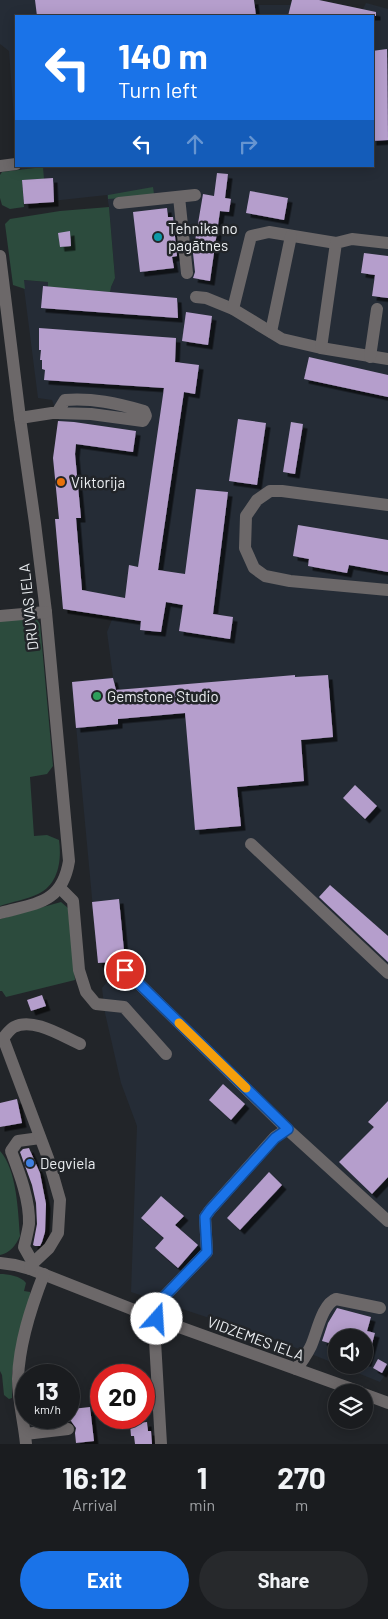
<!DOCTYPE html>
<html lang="en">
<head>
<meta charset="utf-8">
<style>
  body { margin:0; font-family:Barlow,sans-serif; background:#27292c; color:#f1f3f6; height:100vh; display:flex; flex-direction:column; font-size:19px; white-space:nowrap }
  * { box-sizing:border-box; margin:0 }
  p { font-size:16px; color:#9fa1a4 }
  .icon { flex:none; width:28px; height:28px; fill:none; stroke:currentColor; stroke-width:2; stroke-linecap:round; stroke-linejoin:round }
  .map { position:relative; height:1444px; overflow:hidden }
  .panel { display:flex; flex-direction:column; background:#1a1c1f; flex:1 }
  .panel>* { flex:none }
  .guide { position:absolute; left:15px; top:15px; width:359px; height:152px; border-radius:0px; box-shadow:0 2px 12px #0003,0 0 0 1px #383a3d; background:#1a73e8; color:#fff; overflow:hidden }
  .buttons { position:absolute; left:328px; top:1329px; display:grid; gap:10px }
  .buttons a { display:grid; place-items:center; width:45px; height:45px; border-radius:50%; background:#1a1c1f; box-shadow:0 2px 12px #0003,0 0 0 1px #383a3d; font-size:25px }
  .speed { position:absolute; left:15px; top:1364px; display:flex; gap:10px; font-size:25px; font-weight:700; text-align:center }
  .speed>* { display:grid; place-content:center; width:65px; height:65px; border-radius:50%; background:#1a1c1f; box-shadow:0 2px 12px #0003,0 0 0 1px #383a3d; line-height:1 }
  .speed small { font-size:12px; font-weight:400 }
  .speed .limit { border:8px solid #d22; background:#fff; color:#111 }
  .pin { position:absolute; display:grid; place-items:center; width:42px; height:42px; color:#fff; margin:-21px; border:2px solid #fff; border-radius:50%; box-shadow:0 1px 5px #0007 }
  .me { position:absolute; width:55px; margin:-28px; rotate:19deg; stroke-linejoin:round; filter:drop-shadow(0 0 4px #0008) }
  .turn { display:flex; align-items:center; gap:18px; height:105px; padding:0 20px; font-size:22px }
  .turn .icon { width:65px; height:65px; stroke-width:2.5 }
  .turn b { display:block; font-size:35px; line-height:42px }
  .lanes { display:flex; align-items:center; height:48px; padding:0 20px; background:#0003; justify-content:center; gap:25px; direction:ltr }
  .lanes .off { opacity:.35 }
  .eta { display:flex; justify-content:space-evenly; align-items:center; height:85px; text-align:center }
  .eta b { font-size:30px; font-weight:700; line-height:35px }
  .cta { display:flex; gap:10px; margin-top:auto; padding:10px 20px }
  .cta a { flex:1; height:58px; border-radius:30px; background:#1a73e8; color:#fff; font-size:20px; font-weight:700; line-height:58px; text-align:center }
  .cta a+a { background:#27292c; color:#f1f3f6 }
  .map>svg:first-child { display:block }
  .built { fill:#252c36 }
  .green { fill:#2c4b3d }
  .building { fill:#b59ecc; filter:url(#shadow) }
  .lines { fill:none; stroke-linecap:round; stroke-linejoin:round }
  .minor { stroke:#6c6869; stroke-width:12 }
  .route-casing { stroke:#114b97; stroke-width:12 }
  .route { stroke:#1a73e8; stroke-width:9 }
  .slow { stroke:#f59e0b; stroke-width:9 }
  .culture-dot { fill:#0f9aa8; stroke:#222529; stroke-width:2 }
  .food-dot { fill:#e8710a; stroke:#222529; stroke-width:2 }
  .leisure-dot { fill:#2e9e5b; stroke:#222529; stroke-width:2 }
  .shop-dot { fill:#3f7fe0; stroke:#222529; stroke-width:2 }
  .labels { text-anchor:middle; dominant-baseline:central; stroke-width:5; stroke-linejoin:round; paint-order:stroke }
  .poi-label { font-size:15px; fill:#ebeef1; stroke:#222529; text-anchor:start }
  .street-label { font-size:15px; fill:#ebeef1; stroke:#222529 }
</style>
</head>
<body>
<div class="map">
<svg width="388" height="1444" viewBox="0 0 388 1444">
  <defs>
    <filter id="shadow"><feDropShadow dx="4.5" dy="4.5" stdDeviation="0" flood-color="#0009"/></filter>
  </defs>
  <rect width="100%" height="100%" fill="#222529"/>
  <path class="built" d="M0,0H254L255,5H290L292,0H319L363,9L366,3L388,9V1371L380,1382L338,1365H364V1338H336V1364L279,1341L131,1292L137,1126L121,1083L105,1013L102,988L124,961L98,963L72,682L113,677L107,632L113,617L63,609L55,519L59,518L53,458L59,419L52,400L38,398L23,280L48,282V287H111L115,278L109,207L107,195L24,204L21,166H372V16H16V147L9,51L0,44Z"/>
  <g class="green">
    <path d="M43,167L44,179L22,180L24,207L10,209L2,205L0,198V175L2,172Z"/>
    <path d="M153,187L154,194L152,196L108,199V195Z"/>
    <path d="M109,207L115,278L111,287L110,292L48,287V282L24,280L25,289L13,285L5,224L10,219L60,211Z"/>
    <path d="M36,618L40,624L53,766L47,774L30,777L34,836L47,835L59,840C62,861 58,885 38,894C28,899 11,902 0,906V621Z"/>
    <path d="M61,902L68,908L75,980L6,997L2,991H0V919Z"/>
    <path d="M0,1151C17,1170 18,1211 20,1236C16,1245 10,1253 0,1255Z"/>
    <path d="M0,1274C8,1274 21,1276 26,1283L24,1291L30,1292V1299L12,1373V1398L9,1399L4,1395L2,1375L0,1371Z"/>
  </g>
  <g class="building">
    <path d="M35,0H254L256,16H37Z"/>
    <path d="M292,0H319L376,12V16H288Z"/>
    <path d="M387,49L388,140L372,141V51Z"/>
    <path d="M217,173L228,174L225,198L231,199L229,212L220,211L210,281L193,278L195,272L193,253L203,194L214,196Z"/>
    <path d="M53,178L54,202L24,204L22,180Z"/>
    <path d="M250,191L288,198L284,220L246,213Z"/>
    <path d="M167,208L168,217H173L177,256L172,257L174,268L140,272L133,212Z"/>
    <path d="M70,231L71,246L60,247L58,233Z"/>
    <path d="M364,253L388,256V298L372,296L375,275L361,273Z"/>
    <path d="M43,286L177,298L178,318L41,308Z"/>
    <path d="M186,312L212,316L208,345L182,341Z"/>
    <path d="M39,328L176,338L175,362L199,365L195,394L184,392L158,570L185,574L196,489L228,492L213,614L233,617L230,639L179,631L183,605L166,602L161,632L140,630L141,621L63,609L55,519H59L53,458L58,421L74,422L136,431L133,452L76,444L75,454L81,518H76L82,590L125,598L129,565L138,567L164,388L44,380L45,370L42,369V360H40L41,350H39Z"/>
    <path d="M309,357L388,375V397L304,379Z"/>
    <path d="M238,419L266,423L257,485L229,481Z"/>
    <path d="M291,422L303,424L295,474L283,472Z"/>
    <path d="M298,525L388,540V572L349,565L347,573L308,566L309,559L293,556Z"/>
    <path d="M295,675V677L328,675L333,737L301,740L304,781L237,787L241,826L195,830L185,713L118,719V724L76,728L72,682L113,678L116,690Z"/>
    <path d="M355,785L377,806L365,819L343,798Z"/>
    <path d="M330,885L388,936V962L319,897Z"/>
    <path d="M119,899L125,961L98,963L92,902Z"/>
    <path d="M42,995L46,1006L31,1011L27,1000Z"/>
    <path d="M223,1084L245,1104L231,1120L209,1100Z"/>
    <path d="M17,1099L22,1123L0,1127V1103Z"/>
    <path d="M388,1101V1177L372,1194L339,1162L374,1127L368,1122Z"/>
    <path d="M29,1148L40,1173L46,1204L45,1232L42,1242L40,1246H35L33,1245L37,1224L36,1203L32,1185L20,1152L23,1149Z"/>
    <path d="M269,1172L282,1185L240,1230L227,1218Z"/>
    <path d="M161,1196L184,1216L175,1225L198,1245L178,1268L155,1248L164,1238L141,1218Z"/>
    <path d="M337,1308L371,1317L367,1331L375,1333L367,1362H364V1338H336V1345L322,1341L328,1323Z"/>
    <path d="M378,1359L387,1364L382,1373L373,1368Z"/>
    <path d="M90,1407L94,1441L76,1443L75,1433L76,1428L71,1421L42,1424L41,1418H73L72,1409Z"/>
    <path d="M147,1422L148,1431H151L152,1444H135L134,1436H131L130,1424Z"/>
  </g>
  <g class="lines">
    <g class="minor">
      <path d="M0,166L16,164"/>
      <path d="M179,197L187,273"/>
      <path d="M119,203L195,195"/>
      <path d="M0,256L20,418L35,523L46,612L69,861C62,904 36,903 0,913"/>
      <path d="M196,297L206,298L233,309L282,339L321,348L388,359"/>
      <path d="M233,309L251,236L269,232L336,243"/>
      <path d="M271,332L291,236"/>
      <path d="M321,348L336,243L352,239L388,243"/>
      <path d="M370,357L377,309"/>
      <path d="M20,418L52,413H57L91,414L143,421L146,416L144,411C116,403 93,398 65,400L57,413"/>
      <path d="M388,505L282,491H270L257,500L246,516L245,548L254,568L265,576L290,581L388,590"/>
      <path d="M0,616L46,612"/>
      <path d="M251,844L388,973"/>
      <path d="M60,888L73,901L79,970L86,992L96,1004L124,1007L166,1054"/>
      <path d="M125,970L287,1129L388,1221"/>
      <path d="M0,1263L15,1265L30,1269L157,1319L360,1392"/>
      <path d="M33,1263L24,1247C26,1239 28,1231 29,1224C30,1200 19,1172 11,1151L18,1141L40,1138"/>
      <path d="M30,1269L33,1263L49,1248L58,1233L60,1200L48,1158L3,1038C6,1035 10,1029 14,1027C33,1017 62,1036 80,1044"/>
      <path d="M296,1369C302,1362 307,1354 311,1346C317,1333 322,1304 336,1299L380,1308"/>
      <path d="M364,1394L388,1403"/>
      <path d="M25,1434L68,1429"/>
      <path d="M26,1444C24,1422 18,1401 18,1379C19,1343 31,1307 44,1274"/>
      <path d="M161,1444L155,1341L158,1306L160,1301L207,1252L205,1217L210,1210L275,1137L287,1129"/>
    </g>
  </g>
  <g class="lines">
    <defs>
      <path id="route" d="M125,970L288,1129L275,1138L210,1210L205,1217L207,1252L160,1301L158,1306L157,1319"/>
    </defs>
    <use href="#route" class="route-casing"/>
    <use href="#route" class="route"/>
    <path class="slow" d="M179,1023L246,1088"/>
  </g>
  <circle class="culture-dot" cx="158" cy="237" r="5"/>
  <circle class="food-dot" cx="61" cy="482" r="5"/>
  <circle class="leisure-dot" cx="97" cy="696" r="5"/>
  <circle class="shop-dot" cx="30" cy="1163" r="5"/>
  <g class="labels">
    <g class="poi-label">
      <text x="168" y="228">Tehnika no<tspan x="168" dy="17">pagātnes</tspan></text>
      <text x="71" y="482">Viktorija</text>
      <text x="107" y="696">Gemstone Studio</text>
      <text x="40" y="1163">Degviela</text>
    </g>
    <g class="street-label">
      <text transform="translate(28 607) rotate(-96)">DRUVAS IELA</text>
      <text transform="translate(256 1338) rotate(20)">VIDZEMES IELA</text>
    </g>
  </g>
</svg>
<div class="buttons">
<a><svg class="icon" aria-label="sound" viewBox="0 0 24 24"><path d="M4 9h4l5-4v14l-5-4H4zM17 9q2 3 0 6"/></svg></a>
<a><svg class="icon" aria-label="layers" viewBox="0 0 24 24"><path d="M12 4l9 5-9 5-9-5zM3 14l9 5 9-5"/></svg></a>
</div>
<div class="speed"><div>13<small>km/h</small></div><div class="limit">20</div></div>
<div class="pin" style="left:125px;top:970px;background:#d93025"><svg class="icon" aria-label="arrive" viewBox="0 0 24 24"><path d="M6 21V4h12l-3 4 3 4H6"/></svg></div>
<svg class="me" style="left:157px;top:1319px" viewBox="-20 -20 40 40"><circle r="19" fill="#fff"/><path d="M0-13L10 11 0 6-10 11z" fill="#1a73e8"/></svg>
<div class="guide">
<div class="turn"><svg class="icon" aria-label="left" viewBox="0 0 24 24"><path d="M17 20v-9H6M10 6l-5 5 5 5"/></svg><div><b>140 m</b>Turn left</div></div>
<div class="lanes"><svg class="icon" aria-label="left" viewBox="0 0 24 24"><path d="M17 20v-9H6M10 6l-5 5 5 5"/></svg><svg class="icon off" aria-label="ahead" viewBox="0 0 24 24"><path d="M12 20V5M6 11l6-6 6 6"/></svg><svg class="icon off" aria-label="right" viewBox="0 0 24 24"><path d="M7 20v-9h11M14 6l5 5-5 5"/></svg></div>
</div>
</div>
<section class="panel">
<div class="eta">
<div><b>16:12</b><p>Arrival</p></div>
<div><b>1</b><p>min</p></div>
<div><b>270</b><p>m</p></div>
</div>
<div class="cta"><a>Exit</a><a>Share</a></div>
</section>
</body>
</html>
